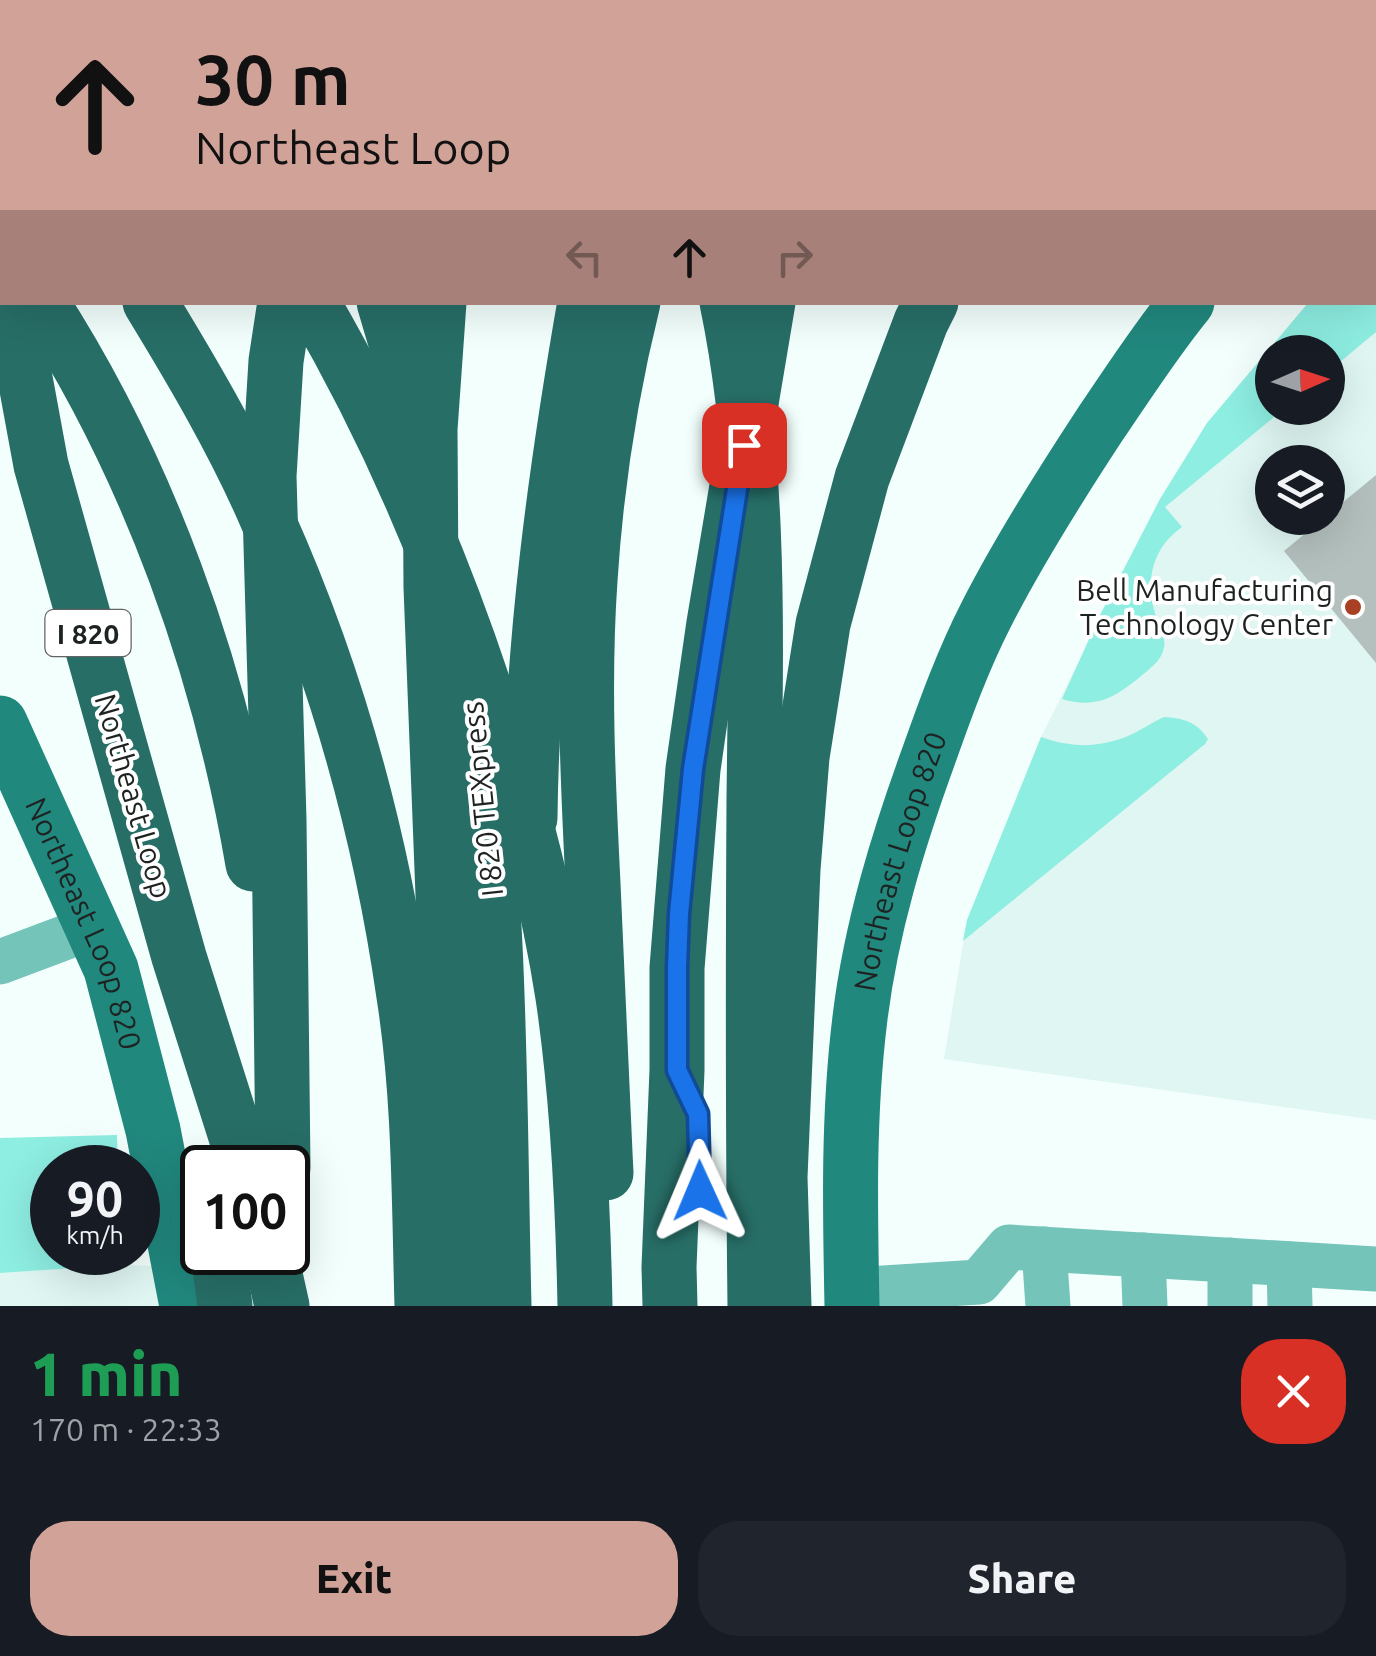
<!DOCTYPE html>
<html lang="en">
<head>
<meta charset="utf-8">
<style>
  body { margin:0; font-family:Ubuntu,sans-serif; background:#20242c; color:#f1f3f6; height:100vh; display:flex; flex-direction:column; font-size:38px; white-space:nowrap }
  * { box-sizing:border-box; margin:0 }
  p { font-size:32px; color:#9ea1a6 }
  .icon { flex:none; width:55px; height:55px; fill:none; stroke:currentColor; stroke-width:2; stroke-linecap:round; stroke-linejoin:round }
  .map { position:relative; height:1306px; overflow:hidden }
  .details { display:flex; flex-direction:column; background:#171b24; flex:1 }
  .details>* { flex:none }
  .top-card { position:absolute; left:0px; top:0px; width:1378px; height:305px; box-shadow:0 10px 40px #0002; background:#d1a298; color:#111; overflow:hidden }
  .needle { width:65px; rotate:87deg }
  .tools { position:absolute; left:1255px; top:335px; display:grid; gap:20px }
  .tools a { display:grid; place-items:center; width:90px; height:90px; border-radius:50%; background:#171b24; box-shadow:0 10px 40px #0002; font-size:50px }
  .speed { position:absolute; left:30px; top:1145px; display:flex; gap:20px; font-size:50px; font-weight:700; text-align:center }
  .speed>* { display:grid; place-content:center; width:130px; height:130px; border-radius:50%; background:#171b24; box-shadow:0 10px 40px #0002; line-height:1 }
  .speed small { font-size:25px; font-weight:400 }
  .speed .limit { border:5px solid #111; border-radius:15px; background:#fff; color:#111 }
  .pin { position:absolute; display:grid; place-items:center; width:85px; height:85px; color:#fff; margin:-42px; border-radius:20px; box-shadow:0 5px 15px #0006 }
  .me { position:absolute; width:110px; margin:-55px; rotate:359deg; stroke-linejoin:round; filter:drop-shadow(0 0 8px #0008) }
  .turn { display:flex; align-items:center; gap:35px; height:210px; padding:0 30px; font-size:45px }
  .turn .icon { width:130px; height:130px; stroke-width:2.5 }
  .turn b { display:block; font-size:70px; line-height:85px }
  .lanes { display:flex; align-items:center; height:95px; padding:0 30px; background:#0003; justify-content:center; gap:50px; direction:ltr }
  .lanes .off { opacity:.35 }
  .round { display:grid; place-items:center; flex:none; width:105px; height:105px; border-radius:40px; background:#20242c }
  .overview { display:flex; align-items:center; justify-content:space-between; height:170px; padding:0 30px }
  h1 { font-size:60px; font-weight:800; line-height:75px; color:#1e9e55 }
  .button { display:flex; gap:20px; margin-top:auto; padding:20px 30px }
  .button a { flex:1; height:115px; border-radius:40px; background:#d1a298; color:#111; font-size:40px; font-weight:800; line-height:115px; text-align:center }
  .button a+a { background:#20242c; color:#f1f3f6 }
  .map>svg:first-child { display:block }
  .built { fill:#dff6f2; fill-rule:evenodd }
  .green { fill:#8eeee2 }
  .building { fill:#b4c0be }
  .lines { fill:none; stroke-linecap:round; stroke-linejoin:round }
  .minor { stroke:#74c4ba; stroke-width:45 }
  .major { stroke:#21887e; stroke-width:55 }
  .highway { stroke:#276e67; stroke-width:55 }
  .highway-bridge { stroke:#276e67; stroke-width:55 }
  .route-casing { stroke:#114b97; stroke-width:25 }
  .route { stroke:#1a73e8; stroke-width:18 }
  .poi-dot { fill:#a94024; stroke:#fff; stroke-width:4 }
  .labels { text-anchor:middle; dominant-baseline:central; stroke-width:8; stroke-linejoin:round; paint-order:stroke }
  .shield { fill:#fff; stroke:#626564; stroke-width:2.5 }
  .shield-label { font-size:28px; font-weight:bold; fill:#1e2322 }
  .poi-label { font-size:30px; fill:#1e2322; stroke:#fff; text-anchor:end }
  .street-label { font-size:30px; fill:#1e2322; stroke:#fff }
</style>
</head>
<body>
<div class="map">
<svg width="1376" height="1306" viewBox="0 0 1376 1306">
  <rect width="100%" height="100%" fill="#f2fffd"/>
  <g class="built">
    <path d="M1376,222V1120L944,1059L967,920L1041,737L1160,499L1207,423L1308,303L1375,302ZM1272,352H1328V408H1272ZM1272,462H1328V518H1272Z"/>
    <path d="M120,1265L162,1266L164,1306H0V1273Z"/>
  </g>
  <g class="green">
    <path d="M1376,222V332L1328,372V352H1272V408H1285L1165,507L1182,527C1151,549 1145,582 1156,617C1159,628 1166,636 1164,647C1162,659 1154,665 1146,672C1118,695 1099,710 1062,699L1099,617L1160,499L1207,423L1308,303L1375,302Z"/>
    <path d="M1164,717C1183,718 1197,722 1208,739L1205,744L963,941L967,920L1041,737C1070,748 1099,748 1128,736C1140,731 1151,723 1164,717Z"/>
    <path d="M117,1135L118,1167L52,1168V1252L120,1253V1265L0,1273V1138Z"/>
  </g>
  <path class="building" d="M1376,475V663L1284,551Z"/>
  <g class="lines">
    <g class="minor">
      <path d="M0,962L93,927"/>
      <path d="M1044,1249L1048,1306"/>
      <path d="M1143,1255L1145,1306"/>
      <path d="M1230,1260V1306"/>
      <path d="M1289,1264L1290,1306"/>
      <path d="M852,1290L979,1282L1009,1247L1376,1269"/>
    </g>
    <g class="major">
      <path d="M1375,99L1376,98"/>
      <path id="s1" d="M0,723L111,969L153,1130L187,1306"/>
      <path id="s2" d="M852,1306C850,1210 848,1114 860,1018C871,928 898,840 929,755C946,707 963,660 986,615C1019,550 1059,487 1099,426C1127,385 1155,341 1187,302"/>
    </g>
    <g class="highway">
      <path d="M109,0L111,2"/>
      <path d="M291,0L292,2"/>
      <path d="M621,0L622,2"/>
      <path d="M354,2L355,0"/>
      <path d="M514,2L515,0"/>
      <path d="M756,2L757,0"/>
      <path d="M821,2L822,0"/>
      <path d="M1116,2L1118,0"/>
      <path d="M0,101L2,104"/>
      <path d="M0,218L2,237"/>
      <path d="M11,302L41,465L179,957L246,1168"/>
      <path d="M41,302C149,469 220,669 253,864"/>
      <path d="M150,302C192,371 234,442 266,516C335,669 380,829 404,996C420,1098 419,1203 422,1306"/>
      <path d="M384,302L427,448"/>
      <path d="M472,700C502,900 499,1104 504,1306"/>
      <path d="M530,818C532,644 555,474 585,302"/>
      <path d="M283,1168L279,820L269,476L276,361L285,302"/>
      <path d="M606,1173C601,1077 597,981 593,884C588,783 583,681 590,580C596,486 610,394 633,302"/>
      <path d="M218,1252L225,1306"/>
      <path d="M270,1252L282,1306"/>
      <path d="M670,1306L669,1267L677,1070V968L693,769L714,623L768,302"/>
      <path d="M784,1306L780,1177L793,869L802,757L823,624L862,478L921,322L931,302"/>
    </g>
    <g class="highway-bridge">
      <path d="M312,302C385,427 442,559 487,696C520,794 547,894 563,997C578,1099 583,1202 585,1306"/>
      <path d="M439,302L430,429L431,587L459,1306"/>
      <path d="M727,302C761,466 756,633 754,799C753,968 753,1137 755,1306"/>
    </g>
  </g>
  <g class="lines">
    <defs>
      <path id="route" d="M700,1191L698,1114L677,1070V968L679,914L693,769L744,445"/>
    </defs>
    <use href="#route" class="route-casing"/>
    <use href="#route" class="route"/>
  </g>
  <circle class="poi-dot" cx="1353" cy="607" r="10"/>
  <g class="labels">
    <rect class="shield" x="45.5" y="610" width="85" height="46" rx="8"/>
    <g class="shield-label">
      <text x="88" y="633">I 820</text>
    </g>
    <g class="poi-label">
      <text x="1333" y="590">Bell Manufacturing<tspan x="1333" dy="34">Technology Center</tspan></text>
    </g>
    <g class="street-label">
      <text transform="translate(134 796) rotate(74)">Northeast Loop</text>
      <text transform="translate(482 799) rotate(-96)">I 820 TEXpress</text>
      <text stroke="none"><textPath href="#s2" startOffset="450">Northeast Loop 820</textPath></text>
      <text stroke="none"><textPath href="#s1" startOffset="218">Northeast Loop 820</textPath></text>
    </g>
  </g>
</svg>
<div class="tools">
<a><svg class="needle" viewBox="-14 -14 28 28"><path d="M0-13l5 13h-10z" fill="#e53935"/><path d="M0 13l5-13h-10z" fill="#9ea1a6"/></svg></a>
<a><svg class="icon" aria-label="layers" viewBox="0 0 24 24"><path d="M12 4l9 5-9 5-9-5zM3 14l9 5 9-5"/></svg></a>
</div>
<div class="speed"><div>90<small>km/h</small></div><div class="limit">100</div></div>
<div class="pin" style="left:744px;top:445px;background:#d93025"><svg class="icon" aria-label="arrive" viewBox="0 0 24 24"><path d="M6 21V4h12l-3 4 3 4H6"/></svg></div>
<svg class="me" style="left:700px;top:1191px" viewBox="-20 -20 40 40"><path d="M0-17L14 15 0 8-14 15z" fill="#1a73e8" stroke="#fff" stroke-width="4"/></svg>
<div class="top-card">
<div class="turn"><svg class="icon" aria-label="ahead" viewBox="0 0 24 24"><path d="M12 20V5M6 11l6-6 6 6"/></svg><div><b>30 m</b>Northeast Loop</div></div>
<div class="lanes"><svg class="icon off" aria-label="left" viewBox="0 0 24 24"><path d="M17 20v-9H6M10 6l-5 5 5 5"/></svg><svg class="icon" aria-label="ahead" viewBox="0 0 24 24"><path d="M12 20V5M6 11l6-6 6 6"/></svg><svg class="icon off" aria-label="right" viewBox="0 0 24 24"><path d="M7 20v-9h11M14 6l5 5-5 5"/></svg></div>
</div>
</div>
<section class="details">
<div class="overview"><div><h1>1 min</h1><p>170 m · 22:33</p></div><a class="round" style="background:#d93025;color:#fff"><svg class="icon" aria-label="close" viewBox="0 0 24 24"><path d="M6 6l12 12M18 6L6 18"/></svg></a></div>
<div class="button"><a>Exit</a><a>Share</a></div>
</section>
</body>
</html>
